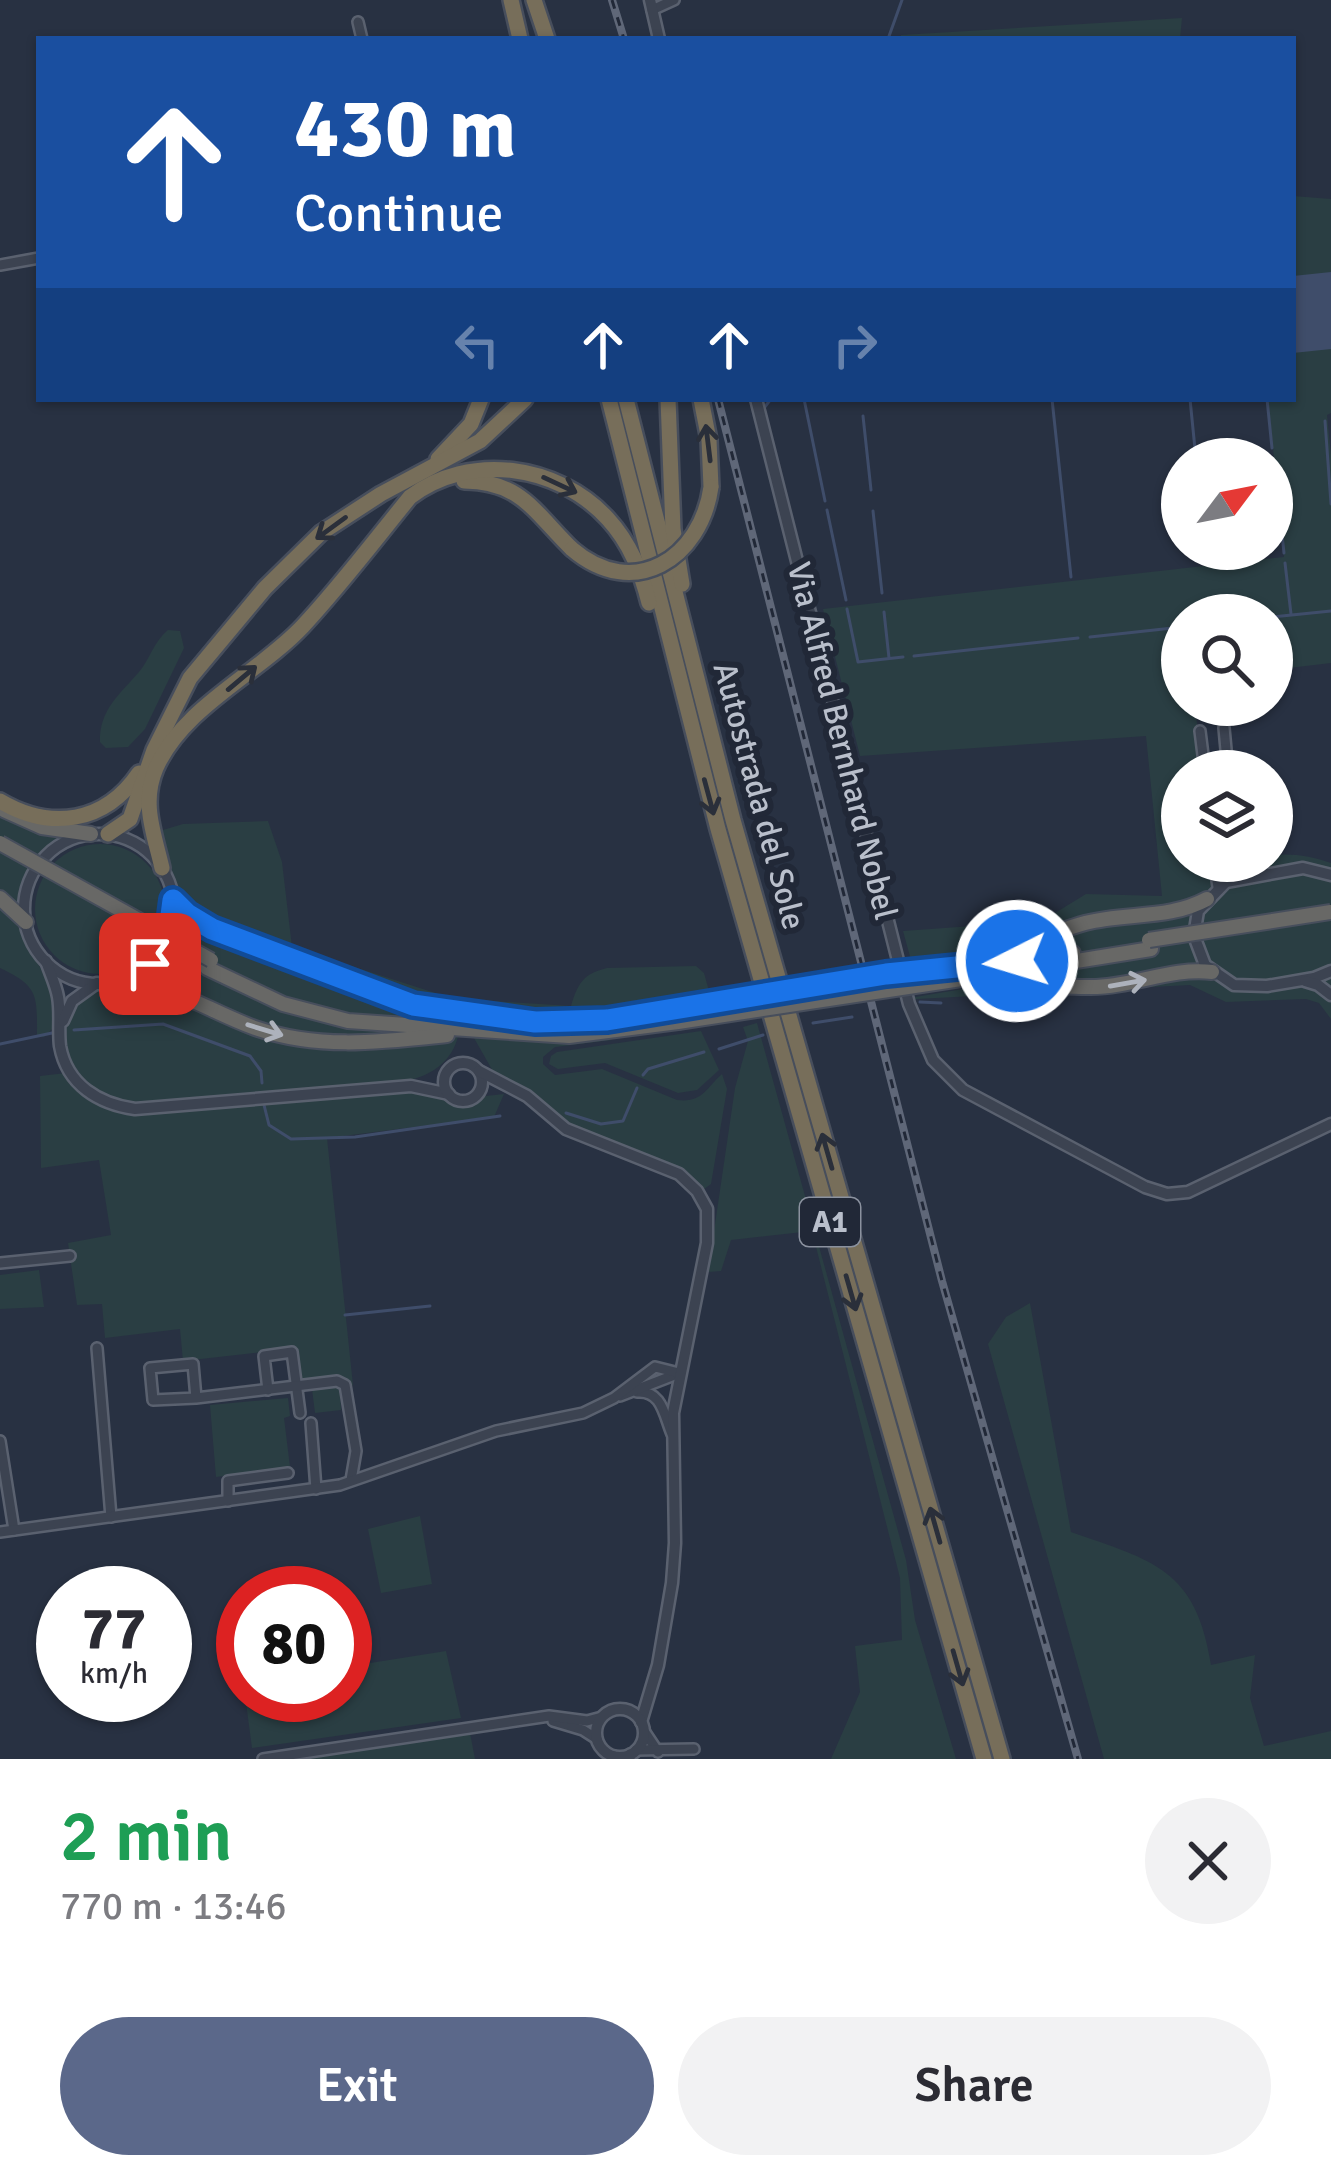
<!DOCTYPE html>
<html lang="en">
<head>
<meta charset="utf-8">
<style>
  body { margin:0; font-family:Signika,sans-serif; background:#f2f2f3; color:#2b2b33; height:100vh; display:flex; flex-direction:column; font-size:45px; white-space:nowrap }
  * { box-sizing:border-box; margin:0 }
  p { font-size:39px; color:#7c7c81 }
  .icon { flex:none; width:66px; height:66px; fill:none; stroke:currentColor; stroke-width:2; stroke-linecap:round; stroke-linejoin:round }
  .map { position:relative; height:1759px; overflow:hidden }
  .sheet { display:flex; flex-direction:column; background:#fff; flex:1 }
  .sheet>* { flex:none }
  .hud { position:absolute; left:36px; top:36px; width:1260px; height:366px; border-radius:0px; box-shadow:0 3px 9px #0004; background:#1a4fa0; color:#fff; overflow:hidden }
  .needle { width:78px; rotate:58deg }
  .buttons { position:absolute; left:1161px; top:438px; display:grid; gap:24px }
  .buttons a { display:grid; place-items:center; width:132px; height:132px; border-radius:50%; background:#fff; box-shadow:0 3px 9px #0004; font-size:60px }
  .speed { position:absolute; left:36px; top:1566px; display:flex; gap:24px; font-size:60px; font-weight:700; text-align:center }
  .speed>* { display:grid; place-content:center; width:156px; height:156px; border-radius:50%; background:#fff; box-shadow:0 3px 9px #0004; line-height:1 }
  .speed small { font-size:30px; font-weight:400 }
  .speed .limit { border:18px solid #d22; background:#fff; color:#111 }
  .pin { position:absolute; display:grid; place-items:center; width:102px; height:102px; color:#fff; margin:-51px; border-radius:24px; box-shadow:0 6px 18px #0006 }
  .me { position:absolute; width:132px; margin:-66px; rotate:265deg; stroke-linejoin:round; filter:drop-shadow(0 0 9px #0008) }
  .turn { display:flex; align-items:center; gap:42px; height:252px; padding:0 60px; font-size:54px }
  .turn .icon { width:156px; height:156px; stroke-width:2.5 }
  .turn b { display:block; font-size:84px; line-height:102px }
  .lanes { display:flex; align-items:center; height:114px; padding:0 60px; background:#0003; justify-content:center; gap:60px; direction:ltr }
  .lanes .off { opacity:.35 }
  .round { display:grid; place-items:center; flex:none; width:126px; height:126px; border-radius:63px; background:#f2f2f3 }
  .headline { display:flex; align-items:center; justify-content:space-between; height:204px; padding:0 60px }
  h1 { font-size:72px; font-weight:600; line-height:90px; color:#1e9e55 }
  .action { display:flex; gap:24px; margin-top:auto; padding:24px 60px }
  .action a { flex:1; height:138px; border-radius:72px; background:#5b688a; color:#fff; font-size:48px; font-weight:600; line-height:138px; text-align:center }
  .action a+a { background:#f2f2f3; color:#2b2b33 }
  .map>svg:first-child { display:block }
  .green { fill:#2a3e43 }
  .water { fill:#3f4d6a }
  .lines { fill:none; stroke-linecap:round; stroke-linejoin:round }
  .stream { stroke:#3f4d6a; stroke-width:3 }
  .minor-casing { stroke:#5a616f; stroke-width:14 }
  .tertiary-casing { stroke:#5a616f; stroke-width:15 }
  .trunk-casing { stroke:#474e5c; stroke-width:18 }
  .motorway-casing { stroke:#474e5c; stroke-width:20 }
  .minor { stroke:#3c4351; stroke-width:9 }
  .tertiary { stroke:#3c4351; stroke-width:10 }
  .trunk { stroke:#686866; stroke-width:14 }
  .motorway { stroke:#776e5a; stroke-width:15 }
  .rail-casing { stroke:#5f6778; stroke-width:8 }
  .rail { stroke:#212837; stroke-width:3; stroke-dasharray:9; stroke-linecap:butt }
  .trunk-bridge-casing { stroke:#474e5c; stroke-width:18; stroke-linecap:butt }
  .motorway-bridge-casing { stroke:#474e5c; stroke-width:20; stroke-linecap:butt }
  .trunk-bridge { stroke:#686866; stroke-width:14 }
  .motorway-bridge { stroke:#776e5a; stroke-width:15 }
  .oneway { stroke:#2a2f3a }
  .oneway2 { stroke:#adb2bc }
  .route-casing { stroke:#114b97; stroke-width:30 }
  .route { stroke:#1a73e8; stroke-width:21 }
  .labels { text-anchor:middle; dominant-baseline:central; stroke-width:12; stroke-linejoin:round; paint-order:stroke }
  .shield { fill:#212837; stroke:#8b929f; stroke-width:3 }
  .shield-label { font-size:30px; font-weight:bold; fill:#b9bfcb }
  .street-label { font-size:33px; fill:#b9bfcb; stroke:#212837 }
</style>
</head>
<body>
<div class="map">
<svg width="1331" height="1759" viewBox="0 0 1331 1759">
  <rect width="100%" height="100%" fill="#283142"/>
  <g class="green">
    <path d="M1182,18L1180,39H900L901,35Z"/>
    <path d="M1293,196L1331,199V413L1327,415L1331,455V663L1272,670V615H1182V705H1195L1202,771H1182V861H1208L1209,869L1223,861H1272V855C1292,853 1313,856 1331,863V1019L1319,1003L1306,999L1226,1002L1190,985L897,1000L963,989L958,954L911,960L903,931L1042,921L1086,894L1162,896L1146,736L860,756L823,609L1284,557L1268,399H1293Z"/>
    <path d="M168,630L180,631L184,648L145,729L128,747L106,748L100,742C99,710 120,694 139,672C150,659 154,641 168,630Z"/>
    <path d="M0,812L63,835C36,852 23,872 18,903L0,890Z"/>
    <path d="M268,821L282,862L292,947L454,999C470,1038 448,1072 409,1080L150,1103C130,1104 111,1102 95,1091C64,1071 52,1012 89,994C117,982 155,989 184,990L133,979C199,937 172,892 153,833L183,824Z"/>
    <circle cx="100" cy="909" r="65"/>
    <path d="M0,904C14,917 19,928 27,944C45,980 57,982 54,1027L44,1037L37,1036C37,996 39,986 0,968Z"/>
    <path d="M696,966L704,973L709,991C681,995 654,1006 626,1010C576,1017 526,1013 476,1010L492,1001L571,1006C578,983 583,974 607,968Z"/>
    <path d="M757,1023L906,1560L915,1620L956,1759H831L860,1692L855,1646L902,1640L900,1578L812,1231L731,1240L721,1271L708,1272L735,1088L748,1041L743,1027Z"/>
    <path d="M701,1031L719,1070L697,1090L678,1093L605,1063L558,1069L549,1064L551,1056L557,1052Z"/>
    <path d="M474,1038L612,1040L555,1047L543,1057V1064L555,1075L602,1069L677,1100C703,1103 706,1088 722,1074L727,1089L711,1184L704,1189L684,1171L567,1122L526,1087L494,1073Z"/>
    <path d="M66,1073C84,1096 100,1109 130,1113L412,1090L467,1106L486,1096L504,1094L494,1117L327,1138L353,1385L340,1391L341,1410L315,1413L311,1381H301L297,1348L183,1361L180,1329L105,1338L102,1304L77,1305L68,1243L111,1235L99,1160L41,1168L40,1076Z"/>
    <path d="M39,1270L44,1307L0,1309V1275Z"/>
    <path d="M1030,1303L1071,1532C1154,1561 1196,1569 1211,1665L1255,1655L1250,1698L1264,1746L1331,1731V1759H1104L988,1344L1006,1317Z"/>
    <path d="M288,1398L290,1416L284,1418L290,1467L216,1477L210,1405Z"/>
    <path d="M420,1516L432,1584L381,1593L368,1529Z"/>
    <path d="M446,1651L461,1718L252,1748L245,1695H345V1667Z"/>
    <path d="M470,1733L475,1759H294Z"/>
  </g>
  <path class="water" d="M1331,272V349L1293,353V276Z"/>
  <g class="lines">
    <g class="stream">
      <path d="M888,39L902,0"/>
      <path d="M804,399L825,501"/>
      <path d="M1052,399L1071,577"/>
      <path d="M1190,399L1196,459"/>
      <path d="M1267,399L1272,448"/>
      <path d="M764,408L771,399"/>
      <path d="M863,416L871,490"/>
      <path d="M1325,421L1331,504"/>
      <path d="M1275,470L1284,553"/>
      <path d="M827,510L846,600"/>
      <path d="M873,511L882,593"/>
      <path d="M1206,549V552"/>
      <path d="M1285,563L1291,614"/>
      <path d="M847,609L858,662L903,657"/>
      <path d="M884,612L889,658"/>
      <path d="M1272,617L1331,611"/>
      <path d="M1090,637L1182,627"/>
      <path d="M914,656L1078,638"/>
      <path d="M920,1002L941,1003"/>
      <path d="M813,1023L852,1017"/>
      <path d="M74,1030L163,1024L250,1056L261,1071L262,1083"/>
      <path d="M0,1044L52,1033"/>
      <path d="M719,1049L763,1035"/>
      <path d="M643,1075L648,1069L704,1052"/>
      <path d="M264,1105L269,1125L291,1139L355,1137L500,1116"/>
      <path d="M566,1113L601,1124L623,1121L637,1088"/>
      <path d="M345,1315L430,1306"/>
    </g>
    <defs>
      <g id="minor">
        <path d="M652,10L674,0"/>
        <path d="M358,22L362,39"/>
        <path d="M0,265L39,258"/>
        <path d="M1224,728L1228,771"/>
        <path d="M1200,731L1205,771"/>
        <path d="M1214,861L1218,887"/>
        <path d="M1247,861L1266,873"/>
        <path d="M0,1263L70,1256"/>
        <path d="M97,1348L111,1517"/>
        <path d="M268,1390L264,1356L292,1352L300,1413"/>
        <path d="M637,1392C662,1390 664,1415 672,1434"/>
        <path d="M620,1396L677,1374"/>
        <path d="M196,1398L153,1400L150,1368L193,1364L196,1398L337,1381L345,1385L356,1451L351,1480"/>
        <path d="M311,1423L316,1489"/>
        <path d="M0,1441L14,1530"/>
        <path d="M228,1501V1481L288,1473"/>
        <path d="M0,1532L340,1485L496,1431L583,1413L614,1398L655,1367L679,1373"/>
        <path d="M553,1721L583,1730L597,1739"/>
        <path d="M644,1731L658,1752"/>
        <path d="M636,1750L694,1749"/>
        <path d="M630,1754V1759"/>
        <path d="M614,1756L617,1759"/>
        <path d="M263,1759L549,1716L587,1721L602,1717"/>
      </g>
      <g id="tertiary">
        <path d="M650,0L659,39"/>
        <path d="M756,399L909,1004L933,1060L963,1090L1145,1187L1167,1194L1188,1192L1331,1124"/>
        <circle cx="99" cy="909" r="75"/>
        <path d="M1331,875L1303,868L1226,882L1198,911L1194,936L1205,965L1234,985L1267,986L1314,978L1331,971"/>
        <path d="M46,961C50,973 56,985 58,997C61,1013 58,1030 60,1046C67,1085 99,1104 135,1109L411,1086L449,1094"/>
        <path d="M1305,981L1318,985L1331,995"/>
        <path d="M63,1021L72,1001L97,983"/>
        <circle cx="463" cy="1082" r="19"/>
        <path d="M479,1071L527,1096L566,1129L679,1174L697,1191L707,1209V1243L673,1413L675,1543L672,1583L658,1665L641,1722"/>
        <circle cx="620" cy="1733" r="24"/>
      </g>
      <g id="trunk">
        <path d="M4,810L42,827L91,834"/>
        <path d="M0,898L26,922"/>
        <path d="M174,900L194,919L212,929L392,998L470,1015"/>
        <path d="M1012,962L1073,953"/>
        <path d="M967,965C1008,954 1045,934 1085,923C1127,912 1168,920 1207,899"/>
        <path d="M207,968L283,1004L348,1021L569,1036L678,1022"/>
        <path d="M1002,973L1151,949"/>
        <path d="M969,978C1010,979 1051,988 1091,987C1133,987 1171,967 1212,972"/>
        <path d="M116,982C173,983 203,1009 255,1028C319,1050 381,1042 447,1035"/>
        <path d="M457,1019L585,1022L675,1008"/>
      </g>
      <g id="motorway">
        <path d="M511,0L520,39"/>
        <path d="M534,0L547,39"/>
        <path d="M609,399L718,829L984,1759"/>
        <path d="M626,399L733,820L1002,1759"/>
        <path d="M668,399L673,529L682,584"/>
        <path d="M701,399L709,440L711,487"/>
        <path d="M438,459L471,424L481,399"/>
        <path d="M464,481C521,481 535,513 572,549"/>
        <path d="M0,801C51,831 105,823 139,773"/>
        <path d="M108,834L130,819L154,750L190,678L265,588L321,533L381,494L480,441L525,399"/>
        <path d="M162,868C154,833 141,803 156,768C184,706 258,674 303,626C341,585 375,540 410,497C469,452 558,464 608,519C630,543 641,571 649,603"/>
      </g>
    </defs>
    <use href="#minor" class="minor-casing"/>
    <use href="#tertiary" class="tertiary-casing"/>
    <use href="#trunk" class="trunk-casing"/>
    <use href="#motorway" class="motorway-casing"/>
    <use href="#minor" class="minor"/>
    <use href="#tertiary" class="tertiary"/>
    <use href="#trunk" class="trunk"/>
    <use href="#motorway" class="motorway"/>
    <defs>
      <g id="rail">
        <path d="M612,0L624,39"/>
        <path d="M718,399L942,1281L1078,1759"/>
      </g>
    </defs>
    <use href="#rail" class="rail-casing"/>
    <use href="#rail" class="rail"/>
    <defs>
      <g id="trunk-bridge">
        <path d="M0,843L211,960"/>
        <path d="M1149,940L1331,912"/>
        <path d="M675,1008L959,966"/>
        <path d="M678,1022L961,979"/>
      </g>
      <path id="motorway-bridge" d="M572,549C634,602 701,558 711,487"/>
    </defs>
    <use href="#trunk-bridge" class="trunk-bridge-casing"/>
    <use href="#motorway-bridge" class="motorway-bridge-casing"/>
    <use href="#trunk-bridge" class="trunk-bridge"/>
    <use href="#motorway-bridge" class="motorway-bridge"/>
  </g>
  <defs><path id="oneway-shaft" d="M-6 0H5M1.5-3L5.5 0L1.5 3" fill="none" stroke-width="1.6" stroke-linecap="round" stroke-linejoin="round" transform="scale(3)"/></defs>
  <g class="oneway">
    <use href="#oneway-shaft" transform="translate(708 443) rotate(-97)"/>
    <use href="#oneway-shaft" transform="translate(560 485) rotate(25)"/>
    <use href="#oneway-shaft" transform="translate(331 528) rotate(144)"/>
    <use href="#oneway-shaft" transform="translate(242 678) rotate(-40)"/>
    <use href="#oneway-shaft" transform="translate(709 797) rotate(75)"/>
    <use href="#oneway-shaft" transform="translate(827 1151) rotate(-106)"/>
    <use href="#oneway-shaft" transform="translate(851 1293) rotate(74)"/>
    <use href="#oneway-shaft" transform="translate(935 1525) rotate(-106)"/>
    <use href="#oneway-shaft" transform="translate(958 1668) rotate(74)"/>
  </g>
  <g class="oneway2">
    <use href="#oneway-shaft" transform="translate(1128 983) rotate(-10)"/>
    <use href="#oneway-shaft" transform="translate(265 1030) rotate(17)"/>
  </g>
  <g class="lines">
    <defs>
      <path id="route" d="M150,964L168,938L173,900L187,914L212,929L413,1005L535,1022L607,1020L886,974L1017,961"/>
    </defs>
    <use href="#route" class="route-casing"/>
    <use href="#route" class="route"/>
  </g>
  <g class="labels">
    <rect class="shield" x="800" y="1198" width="60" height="48" rx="9"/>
    <g class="shield-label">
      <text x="830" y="1222">A1</text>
    </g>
    <g class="street-label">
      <text transform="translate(842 741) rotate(76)">Via Alfred Bernhard Nobel</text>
      <text transform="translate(759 796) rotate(75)">Autostrada del Sole</text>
    </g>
  </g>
</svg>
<div class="buttons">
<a><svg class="needle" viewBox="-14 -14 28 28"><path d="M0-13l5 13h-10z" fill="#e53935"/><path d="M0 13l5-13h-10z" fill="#7c7c81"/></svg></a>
<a><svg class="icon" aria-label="search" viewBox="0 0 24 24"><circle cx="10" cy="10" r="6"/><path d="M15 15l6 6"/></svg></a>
<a><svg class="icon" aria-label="layers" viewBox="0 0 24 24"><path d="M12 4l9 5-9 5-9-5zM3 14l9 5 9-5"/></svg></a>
</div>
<div class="speed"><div>77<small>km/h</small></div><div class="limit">80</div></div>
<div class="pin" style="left:150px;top:964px;background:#d93025"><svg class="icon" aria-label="arrive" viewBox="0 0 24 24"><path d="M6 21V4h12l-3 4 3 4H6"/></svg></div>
<svg class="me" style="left:1017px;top:961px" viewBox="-20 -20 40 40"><circle r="17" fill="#1a73e8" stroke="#fff" stroke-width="3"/><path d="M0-11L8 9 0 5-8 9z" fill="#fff"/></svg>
<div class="hud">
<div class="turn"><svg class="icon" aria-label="ahead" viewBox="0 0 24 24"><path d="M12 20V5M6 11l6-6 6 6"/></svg><div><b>430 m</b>Continue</div></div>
<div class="lanes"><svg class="icon off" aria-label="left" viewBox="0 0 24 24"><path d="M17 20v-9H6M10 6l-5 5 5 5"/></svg><svg class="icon" aria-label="ahead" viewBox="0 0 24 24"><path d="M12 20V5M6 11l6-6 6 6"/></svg><svg class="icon" aria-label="ahead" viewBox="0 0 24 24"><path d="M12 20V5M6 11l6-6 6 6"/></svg><svg class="icon off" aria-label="right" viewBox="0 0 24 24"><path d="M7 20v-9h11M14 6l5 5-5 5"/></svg></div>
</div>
</div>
<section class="sheet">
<div class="headline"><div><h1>2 min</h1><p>770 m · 13:46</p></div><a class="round"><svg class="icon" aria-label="close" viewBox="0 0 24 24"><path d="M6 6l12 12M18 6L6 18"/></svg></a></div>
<div class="action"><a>Exit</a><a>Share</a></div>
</section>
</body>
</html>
